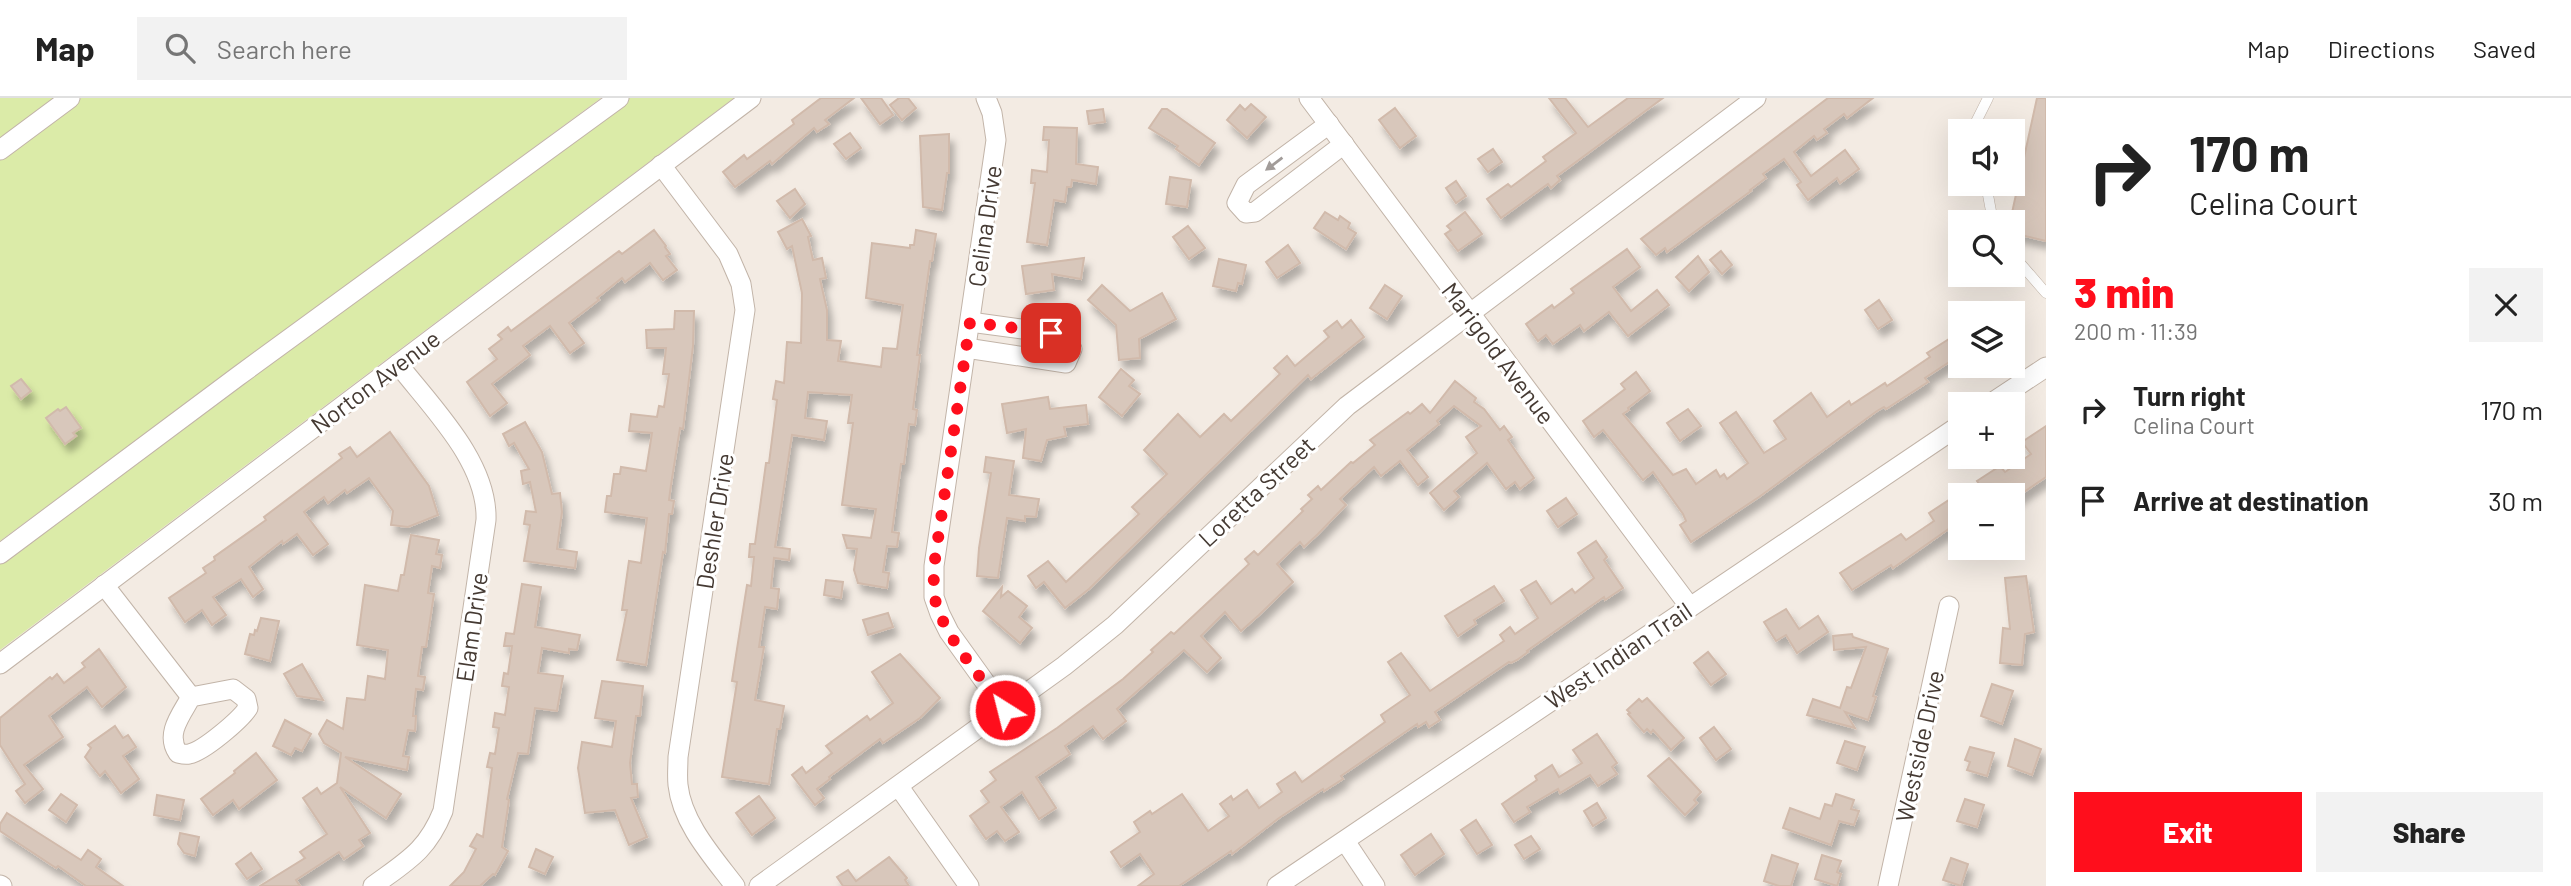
<!DOCTYPE html>
<html lang="en">
<head>
<meta charset="utf-8">
<style>
  body { margin:0; font-family:Barlow,sans-serif; background:#f2f2f2; color:#222; height:100vh; display:flex; flex-direction:column; font-size:26px; white-space:nowrap }
  * { box-sizing:border-box; margin:0 }
  p { font-size:23px; color:#767676 }
  .icon { flex:none; width:38px; height:38px; fill:none; stroke:currentColor; stroke-width:2; stroke-linecap:round; stroke-linejoin:round }
  .map { position:relative; flex:1; overflow:hidden }
  .panel { display:flex; flex-direction:column; background:#fff; width:525px }
  .panel>* { flex:none }
  .banner { background:#fff; color:#222; overflow:hidden }
  .fabs { position:absolute; left:1948px; top:21px; display:grid; gap:14px }
  .fabs a { display:grid; place-items:center; width:77px; height:77px; border-radius:0px; background:#fff; box-shadow:0 7px 28px #0002; font-size:35px }
  .pin { position:absolute; display:grid; place-items:center; width:60px; height:60px; color:#fff; margin:-30px; border-radius:14px; box-shadow:0 4px 10px #0006 }
  .me { position:absolute; width:77px; margin:-38px; rotate:324deg; stroke-linejoin:round; filter:drop-shadow(0 0 5px #0008) }
  .turn { display:flex; align-items:center; gap:24px; height:147px; padding:0 28px; font-size:32px }
  .turn .icon { width:91px; height:91px; stroke-width:2.5 }
  .turn b { display:block; font-size:49px; line-height:60px }
  .round { display:grid; place-items:center; flex:none; width:74px; height:74px; border-radius:0px; background:#f2f2f2 }
  .head { display:flex; align-items:center; justify-content:space-between; height:119px; padding:0 28px }
  h1 { font-size:42px; font-weight:800; line-height:52px; color:#ff0e1c }
  .button { display:flex; gap:14px; margin-top:auto; padding:14px 28px }
  .button a { flex:1; height:80px; border-radius:0px; background:#ff0e1c; color:#fff; font-size:28px; font-weight:800; line-height:80px; text-align:center }
  .button a+a { background:#f2f2f2; color:#222 }
  ul { padding:0; list-style:none }
  li { display:flex; align-items:center; gap:21px; height:91px; padding:0 28px }
  li div { flex:1 }
  li b { display:block; font-size:26px }
  li em { font-style:normal }
  header { display:flex; align-items:center; gap:42px; box-sizing:border-box; height:98px; padding:0 35px; background:#fff; border-bottom:2px solid #e0e0e0 }
  header strong { font-size:33px }
  nav { display:flex; gap:38px; margin-inline-start:auto; font-size:24px }
  .search { width:490px; height:63px; background:#f2f2f2; display:flex; align-items:center; gap:18px; box-sizing:border-box; padding:0 24px; border-radius:0px; color:#767676; font-size:26px }
  main { display:flex; flex:1; min-height:0 }
  .map>svg:first-child { display:block }
  .green { fill:#dbeba8 }
  .building { fill:#d8c7bb; stroke:#d1baab; stroke-width:2; filter:url(#shadow) }
  .lines { fill:none; stroke-linecap:round; stroke-linejoin:round }
  .lane-casing { stroke:#c2b4a8; stroke-width:11 }
  .street-casing { stroke:#c2b4a8; stroke-width:21 }
  .lane { stroke:#fff; stroke-width:10 }
  .street { stroke:#fff; stroke-width:19 }
  .oneway { fill:#a29c99 }
  .route { stroke:#ff0e1c; stroke-width:12; stroke-dasharray:0 21.6 }
  .labels { text-anchor:middle; dominant-baseline:central; stroke-width:6; stroke-linejoin:round; paint-order:stroke }
  .street-label { font-size:24px; fill:#453a33; stroke:#fff }
</style>
</head>
<body>
<header>
<strong>Map</strong>
<div class="search"><svg class="icon" aria-label="search" viewBox="0 0 24 24"><circle cx="10" cy="10" r="6"/><path d="M15 15l6 6"/></svg>Search here</div>
<nav><a>Map</a><a>Directions</a><a>Saved</a></nav>
</header>
<main>
<div class="map">
<svg width="2046" height="788" viewBox="0 0 2046 788">
  <defs>
    <filter id="shadow"><feDropShadow dx="4.5" dy="8" stdDeviation="3.5" flood-color="#0004"/></filter>
  </defs>
  <rect width="100%" height="100%" fill="#f3ebe3"/>
  <g class="green">
    <path d="M0,0H55L0,42Z"/>
    <path d="M81,0H601L0,443V61Z"/>
    <path d="M626,0H734L0,552V465Z"/>
  </g>
  <g class="building">
    <path d="M821,0H854L825,22L829,26L817,34L814,30L772,66L770,63L735,89L723,74L744,57L747,61L794,26L792,22Z"/>
    <path d="M861,0H881L893,17L880,26Z"/>
    <path d="M899,0H908L916,10L902,22L890,7Z"/>
    <path d="M1549,0H1565L1588,29L1628,0H1663L1557,78L1560,82L1551,90L1548,86L1501,120L1487,101L1508,86L1511,89L1546,63L1543,59L1576,35Z"/>
    <path d="M1828,0H1873L1847,20L1844,16L1824,31L1827,35L1817,42L1814,38L1794,54L1811,78L1845,52L1859,71L1840,85L1837,80L1808,102L1797,87L1801,84L1784,61L1763,76L1766,80L1750,92L1751,93L1667,154L1665,150L1656,157L1641,141Z"/>
    <path d="M2037,0H2046V143L2012,135V124H2010Z"/>
    <path d="M1251,6L1266,19L1247,40L1227,22L1240,7L1245,12Z"/>
    <path d="M1395,10L1416,38L1400,50L1379,22Z"/>
    <path d="M1103,11L1105,24L1089,26L1087,13Z"/>
    <path d="M1162,11H1167L1215,45L1199,67L1176,51L1178,48L1149,30Z"/>
    <path d="M1044,29L1077,30L1076,66L1098,69L1096,86L1072,82L1071,89H1067L1065,104L1054,102L1047,147L1027,144L1035,85H1031L1032,72L1047,74L1049,42H1043Z"/>
    <path d="M850,35L861,50L846,61L834,46Z"/>
    <path d="M949,36V75H947L942,112L923,109L920,38Z"/>
    <path d="M1493,51L1502,64L1488,74L1478,61Z"/>
    <path d="M1170,79L1191,82L1187,109L1166,106Z"/>
    <path d="M1456,83L1466,98L1456,105L1446,90Z"/>
    <path d="M795,91L805,106L790,120L777,103Z"/>
    <path d="M1325,114L1338,122L1340,118L1350,125L1348,130L1356,135L1346,151L1314,130Z"/>
    <path d="M1465,114L1482,136L1458,153L1445,136L1451,132L1447,128Z"/>
    <path d="M802,121L811,138L808,139L813,162L822,160L826,180L820,181L827,212V242L841,243L838,263L881,269L883,250L897,251L903,207L866,200L872,145L910,150V147H914L916,132L936,136L932,163H930L917,257H920L913,311L917,312L915,327L909,326L904,366H901L892,434L899,435L897,449L887,448L883,474L889,475L887,490L858,485L854,472L857,451L847,450L843,437L871,440L876,411L842,407L853,325H848L852,297L808,294L805,320L827,323L824,342L792,337L775,449L790,451L789,462L774,460L771,490L779,491L777,511L765,509L759,549H764L755,602L784,608L780,631H777L769,686L722,679L737,584L732,583L747,487L751,488L754,459H749L750,446H755L766,365H769L777,302L773,301L776,283L784,285L787,244L801,245L802,195L792,148L787,151L778,134Z"/>
    <path d="M1188,128L1205,150L1189,161L1173,139Z"/>
    <path d="M654,132L666,148L665,149L670,156L666,158L677,172L663,182L650,165L625,184L622,180L597,200L599,202L569,225L584,245L570,255L550,228L523,248L530,257L492,286L507,305L490,318L467,284L497,261L489,251L502,241L498,237L508,229L511,233L619,153L622,156Z"/>
    <path d="M1288,147L1300,165L1277,180L1266,164Z"/>
    <path d="M1627,151L1640,169L1613,189L1631,213L1657,192L1669,207L1628,238L1609,214L1584,233L1580,227L1553,246L1546,237L1538,243L1526,226L1552,207L1554,210L1574,195L1571,191Z"/>
    <path d="M1721,153L1732,167L1722,176L1710,162Z"/>
    <path d="M1698,158L1709,174L1689,193L1676,179Z"/>
    <path d="M1084,160L1081,181L1052,176L1054,192L1026,196L1022,168Z"/>
    <path d="M1219,161L1246,167L1242,186L1238,185L1236,193L1213,188Z"/>
    <path d="M1102,187L1130,213L1162,195L1176,221L1139,241L1140,260L1119,262L1116,227L1088,202Z"/>
    <path d="M1385,187L1402,198L1387,221L1370,210Z"/>
    <path d="M1879,202L1892,222L1878,231L1865,212Z"/>
    <path d="M675,213H694L693,248L683,331L680,330L671,387L669,402L674,403L672,416H669L665,455L663,454L646,567L617,562L627,512H622L629,463L641,465L647,420L605,414L607,398H611L614,376H620L621,369L646,373L652,335L629,333L631,316L657,319L659,308L664,309L669,276H663L666,250H647L646,232L674,231Z"/>
    <path d="M1351,222L1364,239L1311,281L1308,277L1089,491L1065,510L1044,484L1036,490L1028,478L1048,463L1066,484L1139,416L1132,409L1167,376L1144,352L1178,316L1200,339L1224,316L1231,323L1280,276L1274,270L1287,258L1295,268L1329,239L1324,233L1337,223L1342,230Z"/>
    <path d="M1960,234V257L1925,280L1928,284L1886,311L1884,309L1877,313L1759,399L1691,444L1680,427L1686,423L1683,416L1653,374L1643,382L1603,332L1594,339L1583,323L1625,291L1621,286L1636,274L1650,293L1628,310L1629,312L1623,316L1673,377L1686,371L1696,386L1716,372L1720,379L1724,376L1727,381L1748,365L1720,325L1736,314L1764,355L1786,341L1774,323L1811,295L1827,319L1849,303L1851,307L1885,285L1887,288L1930,259L1927,255Z"/>
    <path d="M1121,271L1134,282L1129,288L1140,296L1122,318L1099,299Z"/>
    <path d="M21,281L31,293L21,301L11,288Z"/>
    <path d="M1455,283L1476,300L1474,304L1484,311L1500,332L1504,328L1512,339L1508,342L1510,345L1534,380L1520,391L1515,384L1506,391L1487,365L1454,393L1459,399L1444,412L1430,395L1477,355L1466,339L1481,328L1454,308L1437,323L1439,326L1407,352L1428,379L1418,387L1400,363L1381,378L1374,369L1340,401L1346,407L1318,436L1304,449L1300,444L1277,466L1293,484L1259,517L1241,533L1225,514L1201,538L1221,560L1207,574L1184,552L1117,611L1126,623L1103,641L1093,628L1065,648L1070,656L1036,679L1056,710L1039,721L1022,694L1001,709L1019,734L1005,743L997,733L986,741L970,718L989,704L981,693L996,682L990,674L1057,630L1123,581L1153,554L1151,552L1171,534L1174,536L1249,466L1245,461L1254,453L1258,457L1303,413L1301,411L1312,401L1308,397L1318,388L1321,392L1351,364L1353,365L1375,347L1370,342L1408,314L1410,316L1422,306L1430,315Z"/>
    <path d="M1048,299L1050,311L1086,307L1088,326L1064,329L1066,338L1047,342L1041,363L1023,360L1026,331L1007,335L1002,306Z"/>
    <path d="M66,309L81,330L73,335L76,338L65,346L46,320L58,311L60,313Z"/>
    <path d="M1688,311L1701,328L1680,343L1667,325Z"/>
    <path d="M525,324L542,354L552,396L560,395L562,414L557,451L577,454L575,470L524,463L530,427L524,426L526,413L536,414L530,384L523,386L521,373L529,371L514,345L509,348L503,336Z"/>
    <path d="M2046,328V379L2012,402V397H1987L1977,383L2000,368L2005,374L2031,356L2022,344Z"/>
    <path d="M390,334L429,388L438,417L408,429L391,427L393,413L369,380L347,395L345,392L328,405L324,399L304,414L328,446L313,457L297,436L283,446L282,443L249,469L263,491L253,499L241,481L213,499L226,517L212,527L202,512L185,524L169,500L206,475L203,470L215,462L214,459L266,422L264,419L342,360L339,356L350,349L357,359Z"/>
    <path d="M986,359L1014,363L1009,397L1039,401L1036,419L1025,418V423L1007,420L998,480L977,478L979,450L991,375L984,374Z"/>
    <path d="M1566,400L1577,416L1558,429L1547,413Z"/>
    <path d="M1952,400L1960,413V423L1893,470L1891,467L1852,492L1840,475L1901,436L1906,442L1934,423L1929,415Z"/>
    <path d="M411,437L439,442L436,456L442,457L440,470L432,468L428,495L434,496L426,549H422L418,578L425,579L423,592L416,591L413,618H416L415,633L408,632L403,658L409,659L407,672L345,659L401,696L386,720L340,689L370,735L359,742L363,748L344,761L339,754L296,782L300,788H260L305,760L300,754L327,736L303,700L317,690L321,696L337,685L341,655L324,645L319,636L327,622L343,631L347,600L365,602L368,578L385,581L388,552L357,547L365,487L398,493L401,477H404Z"/>
    <path d="M1596,443L1607,459L1604,462L1623,490L1605,502L1604,499L1527,553L1528,554L1517,562L1511,565L1509,564L1435,614L1440,622L1429,629L1426,624L1418,629L1417,626L1341,678L1343,681L1324,693L1323,691L1279,720L1232,756L1231,753L1179,788H1138L1154,776L1140,756L1121,769L1111,754L1140,734L1134,724L1150,713L1152,716L1182,696L1208,733L1229,718L1220,706L1231,698L1233,702L1247,692L1259,710L1282,694L1277,686L1295,674L1302,684L1385,624L1381,617L1410,597L1388,564L1401,555L1430,593L1504,543L1500,537L1510,529L1515,536L1538,520L1521,492L1536,483L1551,506L1572,491L1575,495L1594,480L1578,455Z"/>
    <path d="M2026,478L2034,534L2025,536L2022,567L2000,565L2003,530L2010,531L2005,480Z"/>
    <path d="M826,482L843,484L841,500L824,497Z"/>
    <path d="M522,486L541,489L535,529L580,537L577,552L569,551V555L542,550L538,575L563,578L557,613L535,610L528,656L518,655L507,701L509,702L502,749L508,753L495,777L493,776L480,788H450L464,774L476,751L470,748L477,736L483,739L492,670L487,669L490,655L495,656L499,630L493,629L495,615L505,617L509,589L502,588L504,575L508,576L512,548H504L506,535L514,536Z"/>
    <path d="M1494,488L1504,503L1474,522L1476,526L1458,538L1445,518Z"/>
    <path d="M1002,489L1001,499L1008,493L1027,508L1019,519L1032,530L1020,545L983,513Z"/>
    <path d="M1786,511L1799,531L1818,518L1828,534L1797,555L1786,537L1776,543L1764,524Z"/>
    <path d="M888,515L893,529L868,537L863,522Z"/>
    <path d="M261,520L279,523L270,563L245,556L250,536L254,537L255,532L257,533Z"/>
    <path d="M1852,536L1853,539L1888,551L1873,598L1876,599L1868,622L1845,614L1855,630L1807,617L1813,601L1840,610L1847,589L1851,590L1866,549L1834,552L1833,538Z"/>
    <path d="M99,551L126,589L102,609L87,589L49,618L63,639L24,667L43,691L25,705L16,693L25,686L0,647V620L50,579L52,581L57,576L64,585L85,569L82,565Z"/>
    <path d="M1708,554L1726,576L1711,587L1694,565Z"/>
    <path d="M900,556L940,600L920,620L883,645L880,641L829,679L830,681L817,691L824,700L815,707L792,677L802,669L806,675L832,655L826,648L867,618L870,622L893,605L872,574Z"/>
    <path d="M302,566L323,602L297,598L284,576Z"/>
    <path d="M602,583L643,588L640,618H636L630,665L632,686H637L638,699L631,700L647,739L629,747L615,712L585,715L578,670L582,644L612,649L616,623L595,620Z"/>
    <path d="M1992,586L2013,593L2002,626L1981,618Z"/>
    <path d="M1647,600L1684,640L1671,652L1653,632L1651,635L1647,631L1644,634L1628,616L1630,615L1627,612L1639,601L1642,604Z"/>
    <path d="M285,622L311,636L302,653L295,650L291,657L273,648Z"/>
    <path d="M115,628L123,640L128,637L136,649L123,658L139,681L121,695L105,673L100,678L85,659L91,650L88,647Z"/>
    <path d="M1714,629L1731,651L1716,662L1700,640Z"/>
    <path d="M1597,636L1617,665L1612,669L1617,676L1598,688L1590,677L1560,695L1558,691L1527,709L1530,714L1514,724L1502,706L1537,682L1535,678L1552,667L1559,679L1582,665L1573,652Z"/>
    <path d="M2015,641L2041,651L2032,677L2008,668Z"/>
    <path d="M1845,643L1865,649L1857,672L1837,665Z"/>
    <path d="M1970,649L1994,655L1987,678L1967,672L1970,664L1965,662Z"/>
    <path d="M256,655L277,682L239,711L233,702L213,717L201,701L235,675L234,673Z"/>
    <path d="M1669,660L1701,694L1694,702L1697,705L1685,717L1648,678Z"/>
    <path d="M61,696L77,707L66,724L49,712Z"/>
    <path d="M1836,696L1854,702L1851,711L1859,713L1854,727L1839,723L1831,747L1783,730L1790,710L1820,721L1825,706L1832,708Z"/>
    <path d="M157,697L184,702L180,722L154,717Z"/>
    <path d="M759,698L775,720L752,737L736,715Z"/>
    <path d="M1965,701L1984,707L1977,729L1957,723Z"/>
    <path d="M1597,705L1606,720L1593,728L1584,713Z"/>
    <path d="M7,715L81,762L88,752L101,761L96,769L123,788H86L58,768L56,770L0,733V726Z"/>
    <path d="M1476,722L1492,747L1477,756L1461,732Z"/>
    <path d="M180,735L199,739L195,758L184,755L178,746Z"/>
    <path d="M1431,736L1444,756L1415,777L1401,757Z"/>
    <path d="M1531,738L1540,751L1524,761L1515,747Z"/>
    <path d="M536,751L553,759L545,776L529,769Z"/>
    <path d="M251,755L262,771L247,781L236,766Z"/>
    <path d="M1772,757L1798,766L1791,788H1779L1764,783Z"/>
    <path d="M1822,757L1841,763L1837,774L1841,776L1837,788L1815,781Z"/>
    <path d="M889,759L907,780L905,782L909,788H843L837,779L848,772L856,783Z"/>
    <path d="M1951,760L1968,766L1961,788L1943,782Z"/>
  </g>
  <g class="lines">
    <defs>
      <g id="lane">
        <path d="M1976,33L1975,26L1988,0"/>
        <path d="M1986,86L1993,124"/>
        <path d="M2012,156L2046,195"/>
      </g>
      <g id="street">
        <path d="M986,0L992,15L996,42L934,468V499L940,516L949,534L1005,612"/>
        <path d="M1309,0L1690,509"/>
        <path d="M1329,26L1246,87L1237,105L1246,115L1255,114L1344,46"/>
        <path d="M0,52L70,0"/>
        <path d="M661,67L728,156L741,186L745,212L678,659C678,668 677,678 678,687C682,725 713,759 735,788"/>
        <path d="M966,250L1066,265L1072,251L1065,239L1051,235L970,224"/>
        <path d="M1990,306L2046,269"/>
        <path d="M0,456L237,279L619,0"/>
        <path d="M104,487L191,599"/>
        <path d="M0,566L751,0"/>
        <path d="M233,591L246,601L248,610C240,622 204,653 189,656C185,657 182,656 178,655C165,636 181,617 191,599Z"/>
        <path d="M899,689L969,788"/>
        <path d="M1345,743L1375,788"/>
        <path d="M0,787L2,788"/>
        <path d="M373,788C407,763 427,753 443,713L486,422C488,364 432,310 398,266"/>
        <path d="M759,788L1064,568L1115,527L1347,308L1756,0"/>
        <path d="M1277,788L1960,327"/>
        <path d="M1888,788L1949,508"/>
      </g>
    </defs>
    <use href="#lane" class="lane-casing"/>
    <use href="#street" class="street-casing"/>
    <use href="#lane" class="lane"/>
    <use href="#street" class="street"/>
  </g>
  <defs><path id="oneway-solid" d="M-6-.8H1V-3.2L6.5 0L1 3.2V.8H-6Z" transform="scale(1.75)"/></defs>
  <use class="oneway" href="#oneway-solid" transform="translate(1274 66) rotate(143)"/>
  <g class="lines">
    <path class="route" d="M1005,612C982,579 944,540 935,501C933,491 934,479 934,468L970,224L1051,235"/>
  </g>
  <g class="labels">
    <g class="street-label">
      <text transform="translate(984 128) rotate(-82)">Celina Drive</text>
      <text transform="translate(1499 255) rotate(53)">Marigold Avenue</text>
      <text transform="translate(375 283) rotate(-37)">Norton Avenue</text>
      <text transform="translate(1256 393) rotate(-43)">Loretta Street</text>
      <text transform="translate(714 423) rotate(-81)">Deshler Drive</text>
      <text transform="translate(471 529) rotate(-82)">Elam Drive</text>
      <text transform="translate(1618 557) rotate(-34)">West Indian Trail</text>
      <text transform="translate(1919 648) rotate(-78)">Westside Drive</text>
    </g>
  </g>
</svg>
<div class="fabs">
<a><svg class="icon" aria-label="sound" viewBox="0 0 24 24"><path d="M4 9h4l5-4v14l-5-4H4zM17 9q2 3 0 6"/></svg></a>
<a><svg class="icon" aria-label="search" viewBox="0 0 24 24"><circle cx="10" cy="10" r="6"/><path d="M15 15l6 6"/></svg></a>
<a><svg class="icon" aria-label="layers" viewBox="0 0 24 24"><path d="M12 4l9 5-9 5-9-5zM3 14l9 5 9-5"/></svg></a>
<a>+</a>
<a>−</a>
</div>
<div class="pin" style="left:1051px;top:235px;background:#d93025"><svg class="icon" aria-label="arrive" viewBox="0 0 24 24"><path d="M6 21V4h12l-3 4 3 4H6"/></svg></div>
<svg class="me" style="left:1005px;top:612px" viewBox="-20 -20 40 40"><circle r="17" fill="#ff0e1c" stroke="#fff" stroke-width="3"/><path d="M0-11L8 9 0 5-8 9z" fill="#fff"/></svg>
</div>
<section class="panel">
<div class="banner">
<div class="turn"><svg class="icon" aria-label="right" viewBox="0 0 24 24"><path d="M7 20v-9h11M14 6l5 5-5 5"/></svg><div><b>170 m</b>Celina Court</div></div>
</div>
<div class="head"><div><h1>3 min</h1><p>200 m · 11:39</p></div><a class="round"><svg class="icon" aria-label="close" viewBox="0 0 24 24"><path d="M6 6l12 12M18 6L6 18"/></svg></a></div>
<ul>
<li><svg class="icon" aria-label="right" viewBox="0 0 24 24"><path d="M7 20v-9h11M14 6l5 5-5 5"/></svg><div><b>Turn right</b><p>Celina Court</p></div><em>170 m</em></li>
<li><svg class="icon" aria-label="arrive" viewBox="0 0 24 24"><path d="M6 21V4h12l-3 4 3 4H6"/></svg><div><b>Arrive at destination</b></div><em>30 m</em></li>
</ul>
<div class="button"><a>Exit</a><a>Share</a></div>
</section>
</main>
</body>
</html>
